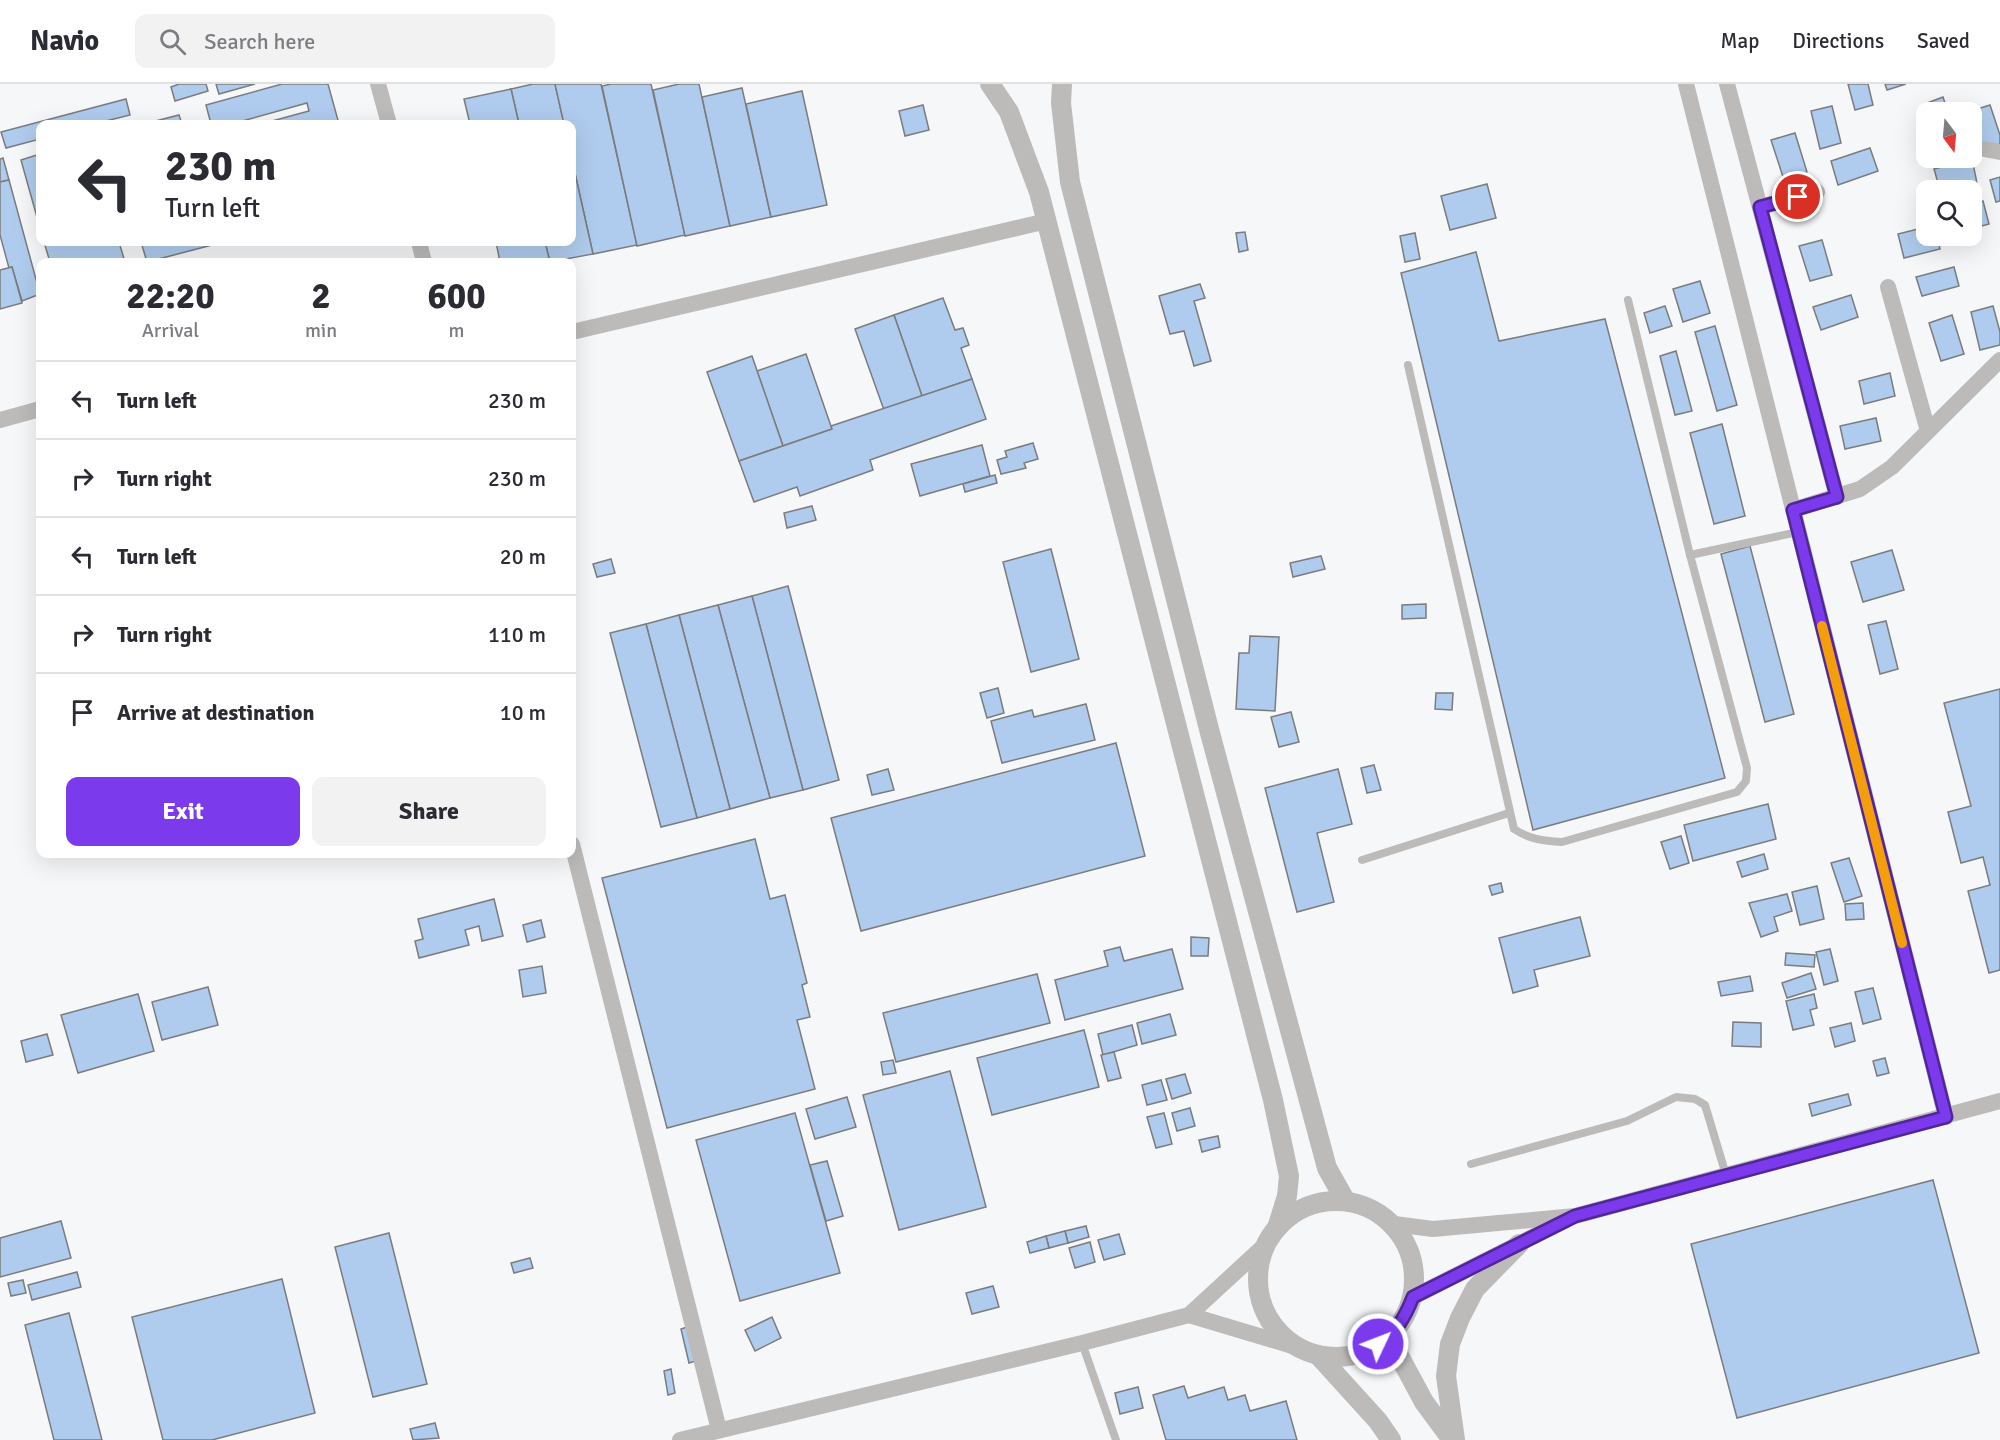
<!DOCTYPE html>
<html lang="en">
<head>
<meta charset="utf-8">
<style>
  body { margin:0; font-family:Signika,sans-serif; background:#f2f2f3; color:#2b2b33; height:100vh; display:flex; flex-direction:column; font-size:22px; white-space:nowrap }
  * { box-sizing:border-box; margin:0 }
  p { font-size:20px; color:#7c7c81 }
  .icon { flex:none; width:33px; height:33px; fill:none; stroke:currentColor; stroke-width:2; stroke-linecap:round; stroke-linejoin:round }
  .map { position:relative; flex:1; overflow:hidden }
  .drawer { position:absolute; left:36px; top:174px; width:540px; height:600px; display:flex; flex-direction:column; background:#fff; border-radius:12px; box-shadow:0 6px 24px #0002 }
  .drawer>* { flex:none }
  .guide { position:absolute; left:36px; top:36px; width:540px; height:126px; border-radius:12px; box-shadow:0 6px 24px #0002; background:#fff; color:#2b2b33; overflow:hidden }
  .needle { width:39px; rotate:164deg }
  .controls { position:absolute; left:1916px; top:18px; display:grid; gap:12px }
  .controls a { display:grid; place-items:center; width:66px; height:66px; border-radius:12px; background:#fff; box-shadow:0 6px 24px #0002; font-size:30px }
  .pin { position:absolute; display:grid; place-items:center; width:51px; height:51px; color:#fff; margin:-26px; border:3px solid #fff; border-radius:50%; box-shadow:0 2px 6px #0007 }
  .me { position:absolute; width:66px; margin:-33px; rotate:47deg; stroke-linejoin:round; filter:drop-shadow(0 0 4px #0008) }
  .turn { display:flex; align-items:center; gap:21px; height:126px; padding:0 30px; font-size:27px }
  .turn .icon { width:78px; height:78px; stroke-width:2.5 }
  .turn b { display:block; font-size:42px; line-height:51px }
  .eta { display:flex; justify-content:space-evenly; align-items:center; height:102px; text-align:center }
  .eta b { font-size:36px; font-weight:800; line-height:42px }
  .cta { display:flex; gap:12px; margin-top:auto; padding:12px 30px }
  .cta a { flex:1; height:69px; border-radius:12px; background:#7c3aed; color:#fff; font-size:24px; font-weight:800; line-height:69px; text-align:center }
  .cta a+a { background:#f2f2f3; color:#2b2b33 }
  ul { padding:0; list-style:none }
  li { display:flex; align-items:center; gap:18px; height:78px; padding:0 30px; border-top:2px solid #e1e1e2 }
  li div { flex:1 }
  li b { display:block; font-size:22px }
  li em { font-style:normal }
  header { display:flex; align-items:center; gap:36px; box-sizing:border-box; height:84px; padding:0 30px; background:#fff; border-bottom:2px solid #e1e1e2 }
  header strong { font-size:28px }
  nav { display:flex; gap:33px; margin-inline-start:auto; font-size:21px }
  .search { width:420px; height:54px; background:#f2f2f3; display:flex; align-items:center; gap:15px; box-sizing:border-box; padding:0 21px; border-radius:12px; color:#7c7c81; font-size:22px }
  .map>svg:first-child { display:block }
  .building { fill:#afcbed; stroke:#7b7c7e; stroke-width:1.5 }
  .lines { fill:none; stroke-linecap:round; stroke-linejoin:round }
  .service { stroke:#bcbbba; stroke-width:8 }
  .minor { stroke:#bcbbba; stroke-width:16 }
  .tertiary { stroke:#bcbbba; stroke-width:20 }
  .route-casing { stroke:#51269a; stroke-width:15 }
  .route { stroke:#7c3aed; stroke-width:10 }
  .slow { stroke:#f59e0b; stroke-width:10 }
</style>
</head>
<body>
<header>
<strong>Navio</strong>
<div class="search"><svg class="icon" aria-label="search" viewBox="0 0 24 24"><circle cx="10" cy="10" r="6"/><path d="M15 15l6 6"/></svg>Search here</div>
<nav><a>Map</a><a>Directions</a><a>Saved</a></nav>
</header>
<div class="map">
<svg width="2000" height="1356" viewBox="0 0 2000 1356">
  <rect width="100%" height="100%" fill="#f5f7f9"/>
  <g class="building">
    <path d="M179,0H206L208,7L175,17L171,3Z"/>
    <path d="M216,0H255L219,10Z"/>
    <path d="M282,0H328L339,40H261L309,27L307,19L235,39V40H211L206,21Z"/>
    <path d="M533,0H555L564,40H519L511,5Z"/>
    <path d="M555,0H601L637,161L593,170L572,76V40H564Z"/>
    <path d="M611,0H651L685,151L637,162L602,2Z"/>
    <path d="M679,0H699L730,142L685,152L653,6Z"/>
    <path d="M1848,0H1868L1873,21L1855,26Z"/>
    <path d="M1885,0H1906L1887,6Z"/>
    <path d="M742,4L771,133L730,142L702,13Z"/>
    <path d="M511,5L519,40H470L464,15Z"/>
    <path d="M802,7L827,121L771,133L746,20Z"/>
    <path d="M1943,13L1948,28H1926V33L1922,21Z"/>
    <path d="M126,15L130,31L94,40H40V55L6,64L1,48Z"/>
    <path d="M923,21L929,46L905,52L899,27Z"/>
    <path d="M1990,21L2000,51V60L1981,66L1971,38V28H1968Z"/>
    <path d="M1832,22L1841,59L1820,65L1811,27Z"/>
    <path d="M179,31L182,40H144Z"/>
    <path d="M1795,49L1807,88L1784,96L1771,56Z"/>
    <path d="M1870,64L1878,87L1838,101L1831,77Z"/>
    <path d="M40,70V144L21,76Z"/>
    <path d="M3,74L9,96L0,98V75Z"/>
    <path d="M1972,75L1977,99L1940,106L1934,85Z"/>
    <path d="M572,76L593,170L550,178L545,158H572Z"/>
    <path d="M2000,93V117L1996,118L1990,96Z"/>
    <path d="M9,96L40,210L22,217L12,183L9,184L0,151V98Z"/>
    <path d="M1487,100L1496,134L1450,146L1441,112Z"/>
    <path d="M1983,117L1989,140L1971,145V121Z"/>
    <path d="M1926,143V152H1937L1940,165L1904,174L1898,150Z"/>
    <path d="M1245,148L1248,166L1239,168L1236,149Z"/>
    <path d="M1415,149L1420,175L1405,178L1400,152Z"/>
    <path d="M1822,156L1832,191L1810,197L1799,162Z"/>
    <path d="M44,158H119L125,178H50Z"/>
    <path d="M141,158H215L216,160L147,178Z"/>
    <path d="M496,158H545L550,178H500Z"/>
    <path d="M1476,168L1499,257L1605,235L1725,694L1533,746L1401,189Z"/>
    <path d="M12,183L22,219L0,225V186Z"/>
    <path d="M1954,183L1959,202L1922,212L1916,193Z"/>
    <path d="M1700,197L1710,229L1683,238L1673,205Z"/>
    <path d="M1200,200L1205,214L1194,217L1211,277L1194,282L1184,247L1170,250L1159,212Z"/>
    <path d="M1851,211L1858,233L1821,246L1813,223Z"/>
    <path d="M943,214L955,246L963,244L969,261L961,264L972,295L922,312L894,231Z"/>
    <path d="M1665,222L1672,242L1650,249L1644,229Z"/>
    <path d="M1993,222L2000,248V261L1980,266L1971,228Z"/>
    <path d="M894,231L922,312L884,326L855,245Z"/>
    <path d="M1952,231L1964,270L1941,277L1929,239Z"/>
    <path d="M1715,242L1737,321L1717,327L1695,248Z"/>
    <path d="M1676,267L1692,327L1675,331L1660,272Z"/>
    <path d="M806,270L832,345L783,362L757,287Z"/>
    <path d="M752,272L783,362L739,377L707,288Z"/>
    <path d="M1890,289L1895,312L1864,320L1859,297Z"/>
    <path d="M972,295L986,335L870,376L873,386L800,412L797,403L754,418L739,377L832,345L831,342Z"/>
    <path d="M1876,334L1881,357L1845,365L1840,342Z"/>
    <path d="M1722,340L1745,432L1714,440L1690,349Z"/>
    <path d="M1033,359L1038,375L1024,379L1026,384L1001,390L997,376L1007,373L1005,367Z"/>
    <path d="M982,361L990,392L920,412L911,380Z"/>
    <path d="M995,391L997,399L965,408L963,400Z"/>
    <path d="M812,422L816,436L787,444L784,429Z"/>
    <path d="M1750,462L1794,630L1765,638L1721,470Z"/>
    <path d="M1051,465L1079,575L1031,588L1003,478Z"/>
    <path d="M1892,466L1904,506L1863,518L1851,478Z"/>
    <path d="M1321,472L1325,485L1293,493L1290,479Z"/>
    <path d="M611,475L615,489L597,493L593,480Z"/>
    <path d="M788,502L839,696L803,706L752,512Z"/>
    <path d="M752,512L803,706L770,714L718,521Z"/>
    <path d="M1426,520V534L1402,535V521Z"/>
    <path d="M718,521L770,714L730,725L679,531Z"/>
    <path d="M679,531L730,725L697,734L646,540Z"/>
    <path d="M1886,537L1898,585L1880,590L1868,541Z"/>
    <path d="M646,540L697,734L661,743L610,549Z"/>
    <path d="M1250,552L1279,553L1275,627L1236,625L1239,569H1249Z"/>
    <path d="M998,604L1004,629L987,634L980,609Z"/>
    <path d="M2000,605V886L1989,889L1968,807L1990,801L1983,773L1961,779L1948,728L1971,722L1944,619Z"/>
    <path d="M1436,609H1453L1452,626L1435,625Z"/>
    <path d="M1086,620L1095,656L1002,679L991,637L1032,626L1034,633Z"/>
    <path d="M1291,628L1299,658L1279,663L1271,633Z"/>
    <path d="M1116,659L1145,772L861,847L831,734Z"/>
    <path d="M1374,681L1381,706L1367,709L1361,684Z"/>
    <path d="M888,685L894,706L872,711L867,691Z"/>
    <path d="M1338,685L1352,740L1317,749L1334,818L1297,828L1265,704Z"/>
    <path d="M1768,720L1776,755L1693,777L1684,741Z"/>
    <path d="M1681,752L1689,779L1670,785L1661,758Z"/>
    <path d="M755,755L770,815L785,811L807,899L802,901L810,933L797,936L815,1005L667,1044L602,794Z"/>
    <path d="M1764,770L1768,785L1742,793L1737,778Z"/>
    <path d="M1849,774L1862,812L1844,818L1831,779Z"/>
    <path d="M1501,799L1503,808L1492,811L1489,802Z"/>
    <path d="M1817,802L1824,835L1800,841L1792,808Z"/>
    <path d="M1787,810L1792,827L1774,833L1778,847L1761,853L1749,819Z"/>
    <path d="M494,815L503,852L482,857L479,842L465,846L469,861L419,874L415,857L423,855L418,835Z"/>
    <path d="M1863,819L1864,835L1846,836L1845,820Z"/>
    <path d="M1580,833L1590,872L1534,886L1538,902L1513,909L1499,854Z"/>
    <path d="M541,836L545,853L527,858L523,841Z"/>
    <path d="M1191,853L1209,854L1208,872H1191Z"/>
    <path d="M1120,863L1124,877L1172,865L1183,905L1065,936L1055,896L1108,882L1104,867Z"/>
    <path d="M1830,865L1838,897L1824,901L1816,868Z"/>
    <path d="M1786,869L1815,871L1814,883L1785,881Z"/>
    <path d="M542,882L546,909L523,913L519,886Z"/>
    <path d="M1811,889L1816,905L1787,914L1782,899Z"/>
    <path d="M1037,890L1050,939L896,978L883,929Z"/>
    <path d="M1750,892L1753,907L1721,912L1718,898Z"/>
    <path d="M208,903L218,941L162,956L152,918Z"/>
    <path d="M1873,904L1881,935L1863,940L1855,908Z"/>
    <path d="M138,910L154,967L78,989L61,931Z"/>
    <path d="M1814,910L1817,924L1810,926L1814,941L1793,946L1786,917Z"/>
    <path d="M1170,930L1176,951L1142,960L1137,939Z"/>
    <path d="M1733,938L1761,939V963L1732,962Z"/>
    <path d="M1851,939L1855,957L1835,963L1830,944Z"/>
    <path d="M1132,941L1137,961L1103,971L1098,950Z"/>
    <path d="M1084,946L1099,1003L992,1031L977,974Z"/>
    <path d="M47,950L53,971L26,978L21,957Z"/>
    <path d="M1114,968L1121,994L1108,997L1101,971Z"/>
    <path d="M1885,974L1889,989L1877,992L1873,977Z"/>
    <path d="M893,976L896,989L883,991L881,978Z"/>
    <path d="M950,987L986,1123L899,1146L863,1011Z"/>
    <path d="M1185,990L1191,1009L1172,1015L1166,995Z"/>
    <path d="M1161,996L1167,1016L1147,1021L1142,1001Z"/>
    <path d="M1848,1010L1851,1021L1812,1032L1809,1020Z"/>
    <path d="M847,1013L856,1043L815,1055L806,1025Z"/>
    <path d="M1190,1024L1195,1042L1177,1047L1172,1029Z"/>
    <path d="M795,1029L840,1189L740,1217L696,1056Z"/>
    <path d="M1164,1029L1172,1060L1156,1064L1147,1033Z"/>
    <path d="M1218,1052L1220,1063L1202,1068L1199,1056Z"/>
    <path d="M827,1077L843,1132L826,1137L810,1081Z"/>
    <path d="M1933,1096L1979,1269L1737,1334L1691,1160Z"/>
    <path d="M61,1137L71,1174L0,1193V1154Z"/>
    <path d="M1086,1142L1089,1153L1068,1159L1065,1147Z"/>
    <path d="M1065,1147L1068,1159L1049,1164L1046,1152Z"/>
    <path d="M389,1149L427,1300L373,1313L335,1163Z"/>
    <path d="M1119,1150L1125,1170L1104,1176L1098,1156Z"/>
    <path d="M1046,1152L1049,1164L1030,1169L1027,1158Z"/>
    <path d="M1090,1158L1095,1178L1075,1184L1069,1164Z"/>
    <path d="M530,1174L533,1184L514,1189L511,1179Z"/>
    <path d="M77,1188L81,1203L32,1216L28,1201Z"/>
    <path d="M282,1195L315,1329L212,1356H163L132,1233Z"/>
    <path d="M23,1196L26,1209L11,1212L8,1199Z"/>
    <path d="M993,1202L999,1223L972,1230L966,1209Z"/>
    <path d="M69,1229L102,1356H54L25,1241Z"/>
    <path d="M772,1233L781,1254L755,1267L745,1246Z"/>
    <path d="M690,1242L699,1276L689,1279L681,1245Z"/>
    <path d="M671,1285L675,1309L668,1311L664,1287Z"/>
    <path d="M1184,1302L1188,1314L1224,1303L1228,1316L1245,1311L1250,1327L1286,1317L1297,1356H1166L1153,1311Z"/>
    <path d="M1138,1303L1143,1324L1120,1330L1115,1309Z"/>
    <path d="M435,1339L439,1354L413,1356L410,1345Z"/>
  </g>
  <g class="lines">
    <g class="service">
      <path d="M1408,281L1514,745C1529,755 1543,757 1562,758L1737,708L1746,697L1747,684L1690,471L1628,216"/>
      <path d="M1690,471L1798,448"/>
      <path d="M1362,776L1509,729"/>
      <path d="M1471,1080L1627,1037L1676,1013L1695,1015L1705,1021L1726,1091"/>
      <path d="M1082,1259L1116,1356"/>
    </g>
    <g class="minor">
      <path d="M378,0L389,40"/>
      <path d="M1686,0L1946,1033"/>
      <path d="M1727,0L1837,413"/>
      <path d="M1984,65L2000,68"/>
      <path d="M1760,123L1817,108"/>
      <path d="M419,158L424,178"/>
      <path d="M1888,203L1928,347"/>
      <path d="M572,248L1047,137"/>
      <path d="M0,336L40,325"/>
      <path d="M1793,426L1860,405L1892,383L2000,276"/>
      <path d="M572,760L719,1346"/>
      <path d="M1394,1140L1433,1145L1575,1132L2000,1017"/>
      <path d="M1413,1213L1566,1136"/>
      <path d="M1189,1231L1296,1263"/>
      <path d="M680,1356L1082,1259L1189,1231L1265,1161"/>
    </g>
    <g class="tertiary">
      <path d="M990,0L1009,28L1039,108L1273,1016L1289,1092L1287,1112L1278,1141"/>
      <path d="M1062,0L1061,19L1070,98L1210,649L1327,1084L1345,1116"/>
      <circle cx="1336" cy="1195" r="78"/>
      <path d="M1389,1253L1424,1318L1452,1356"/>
      <path d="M1318,1271L1378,1337L1391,1356"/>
      <path d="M1455,1356L1446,1292L1450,1260L1460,1234L1475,1205L1519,1160"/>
    </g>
  </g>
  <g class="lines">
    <defs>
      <path id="route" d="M1378,1260C1397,1248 1405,1233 1413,1213L1575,1132L1946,1033L1793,426L1837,413L1760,123L1798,113"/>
    </defs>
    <use href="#route" class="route-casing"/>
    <use href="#route" class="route"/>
    <path class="slow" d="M1822,542L1902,859"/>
  </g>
</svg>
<div class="controls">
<a><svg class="needle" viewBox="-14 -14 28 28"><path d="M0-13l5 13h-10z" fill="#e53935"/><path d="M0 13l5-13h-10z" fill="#7c7c81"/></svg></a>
<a><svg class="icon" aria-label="search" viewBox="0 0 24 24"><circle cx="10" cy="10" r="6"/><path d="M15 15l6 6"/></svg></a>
</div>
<div class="pin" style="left:1798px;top:113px;background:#d93025"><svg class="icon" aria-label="arrive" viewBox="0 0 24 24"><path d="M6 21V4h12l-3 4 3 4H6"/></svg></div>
<svg class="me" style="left:1378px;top:1260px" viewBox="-20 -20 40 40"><circle r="17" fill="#7c3aed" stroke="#fff" stroke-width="3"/><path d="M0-11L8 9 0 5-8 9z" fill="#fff"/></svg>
<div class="guide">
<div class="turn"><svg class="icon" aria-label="left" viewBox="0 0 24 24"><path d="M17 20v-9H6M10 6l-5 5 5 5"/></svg><div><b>230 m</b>Turn left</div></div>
</div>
<section class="drawer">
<div class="eta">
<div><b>22:20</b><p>Arrival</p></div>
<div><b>2</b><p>min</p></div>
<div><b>600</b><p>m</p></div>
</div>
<ul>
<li><svg class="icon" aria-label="left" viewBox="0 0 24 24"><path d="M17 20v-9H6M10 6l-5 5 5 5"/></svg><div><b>Turn left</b></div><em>230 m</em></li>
<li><svg class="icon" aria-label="right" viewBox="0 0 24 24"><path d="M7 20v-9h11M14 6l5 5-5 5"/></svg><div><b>Turn right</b></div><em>230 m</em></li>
<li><svg class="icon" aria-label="left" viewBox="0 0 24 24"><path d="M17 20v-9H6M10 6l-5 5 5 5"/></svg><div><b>Turn left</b></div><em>20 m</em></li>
<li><svg class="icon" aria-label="right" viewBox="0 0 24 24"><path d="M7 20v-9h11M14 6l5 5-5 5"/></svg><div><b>Turn right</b></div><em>110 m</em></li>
<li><svg class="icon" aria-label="arrive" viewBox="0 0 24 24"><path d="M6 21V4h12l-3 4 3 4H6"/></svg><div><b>Arrive at destination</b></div><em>10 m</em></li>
</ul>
<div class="cta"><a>Exit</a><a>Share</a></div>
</section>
</div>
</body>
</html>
